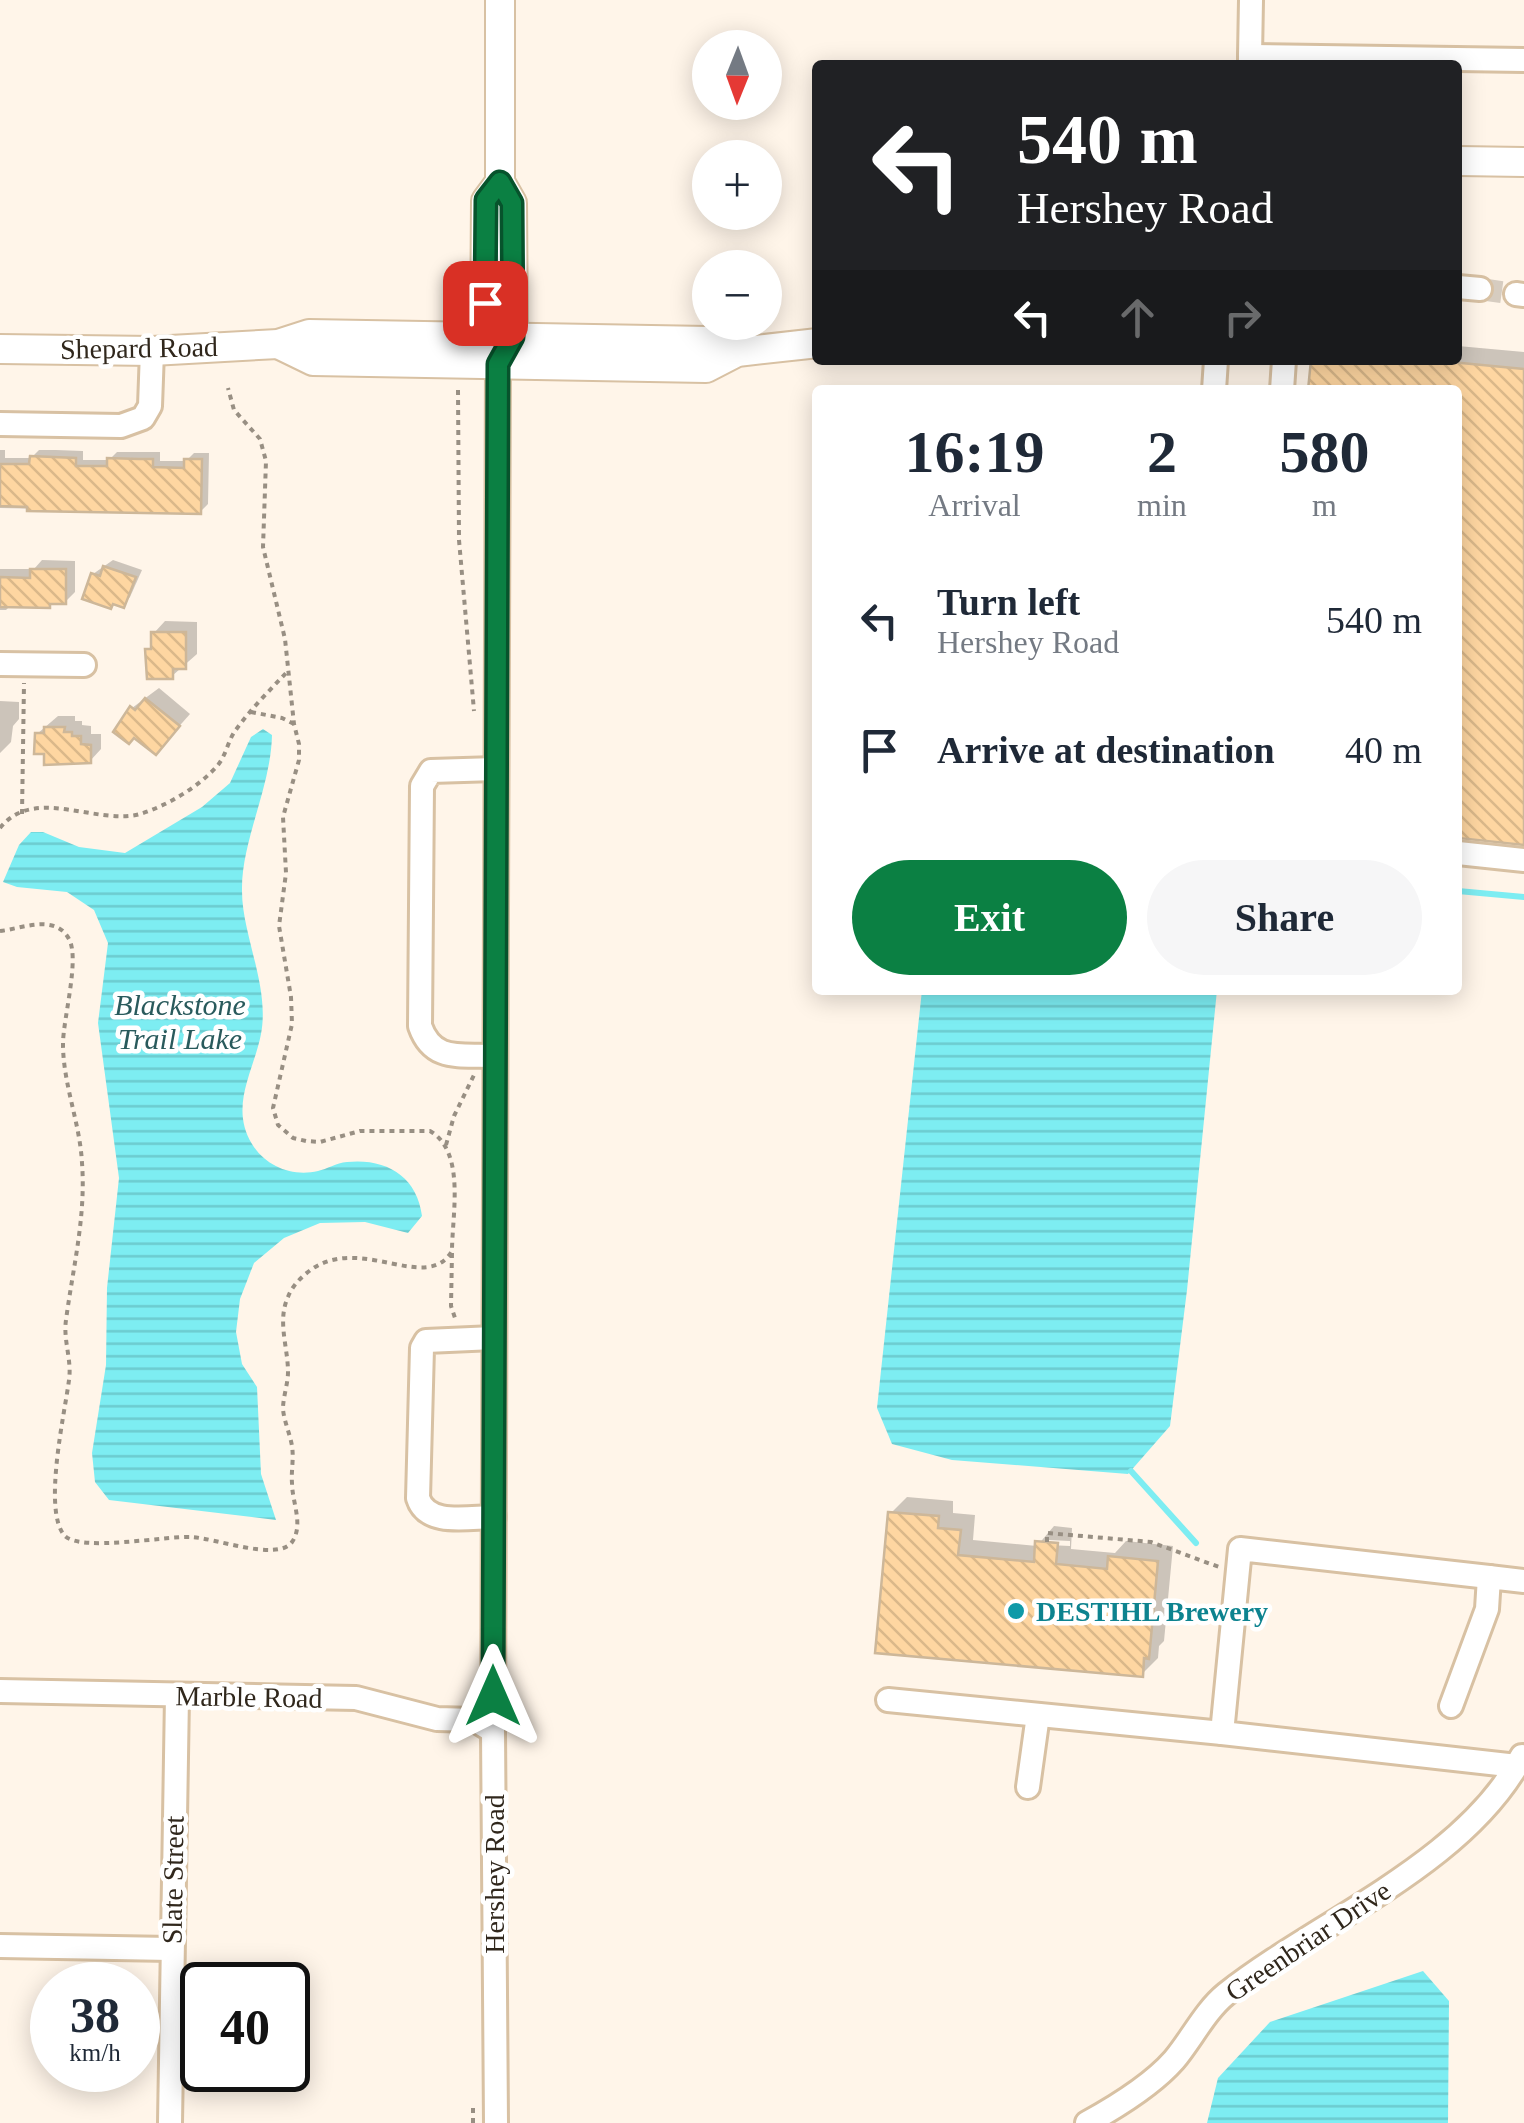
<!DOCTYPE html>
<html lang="en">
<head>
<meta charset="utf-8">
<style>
  body { margin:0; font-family:"Times New Roman",serif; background:#f6f6f7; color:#1f2937; height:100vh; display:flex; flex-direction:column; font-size:38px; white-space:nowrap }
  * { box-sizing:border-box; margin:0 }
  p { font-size:32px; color:#747a83 }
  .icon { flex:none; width:55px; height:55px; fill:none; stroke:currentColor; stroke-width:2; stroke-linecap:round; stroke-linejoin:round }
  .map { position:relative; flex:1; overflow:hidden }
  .panel { position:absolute; left:812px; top:385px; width:650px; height:610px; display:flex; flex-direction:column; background:#fff; border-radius:10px; box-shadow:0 5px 25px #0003 }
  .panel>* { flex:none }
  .banner { position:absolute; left:812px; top:60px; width:650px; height:305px; border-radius:10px; box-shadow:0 5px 25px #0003; background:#202124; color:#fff; overflow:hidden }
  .needle { width:65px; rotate:181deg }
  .tools { position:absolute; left:692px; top:30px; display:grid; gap:20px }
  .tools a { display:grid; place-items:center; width:90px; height:90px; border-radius:50%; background:#fff; box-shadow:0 5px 25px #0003; font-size:50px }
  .speed { position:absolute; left:30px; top:1962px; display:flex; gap:20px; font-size:50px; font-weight:700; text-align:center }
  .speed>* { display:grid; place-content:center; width:130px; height:130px; border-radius:50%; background:#fff; box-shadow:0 5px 25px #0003; line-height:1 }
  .speed small { font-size:25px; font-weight:400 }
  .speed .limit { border:5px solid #111; border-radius:15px; background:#fff; color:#111 }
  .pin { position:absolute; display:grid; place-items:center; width:85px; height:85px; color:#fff; margin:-42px; border-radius:20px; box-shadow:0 5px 15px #0006 }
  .me { position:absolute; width:110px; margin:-55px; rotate:0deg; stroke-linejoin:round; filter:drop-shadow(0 0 8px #0008) }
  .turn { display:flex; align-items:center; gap:35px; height:210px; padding:0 40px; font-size:45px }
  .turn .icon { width:130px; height:130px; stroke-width:2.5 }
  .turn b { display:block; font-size:70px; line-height:85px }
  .lanes { display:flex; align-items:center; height:95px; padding:0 40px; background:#0003; justify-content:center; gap:50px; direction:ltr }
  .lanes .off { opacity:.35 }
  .eta { display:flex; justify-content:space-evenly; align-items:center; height:170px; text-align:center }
  .eta b { font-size:60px; font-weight:700; line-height:70px }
  .action { display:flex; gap:20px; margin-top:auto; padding:20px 40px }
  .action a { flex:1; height:115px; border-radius:60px; background:#0b8043; color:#fff; font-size:40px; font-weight:700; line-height:115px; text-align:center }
  .action a+a { background:#f6f6f7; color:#1f2937 }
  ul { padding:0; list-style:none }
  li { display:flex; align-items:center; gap:30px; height:130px; padding:0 40px }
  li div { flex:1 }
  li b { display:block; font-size:38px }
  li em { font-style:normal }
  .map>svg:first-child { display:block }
  .water { fill:url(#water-rules) }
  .shadow { fill:#0003; fill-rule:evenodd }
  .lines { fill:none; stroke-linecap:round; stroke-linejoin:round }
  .stream { stroke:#7dedf2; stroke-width:6 }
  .building { fill:url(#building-back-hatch); stroke:#cdb799; stroke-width:2.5 }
  .minor-tunnel { stroke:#d6ccc0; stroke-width:22; stroke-dasharray:22 11; stroke-linecap:butt }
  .minor-casing { stroke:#d8c1a3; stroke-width:28 }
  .major-casing { stroke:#d8c1a3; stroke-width:32 }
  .path { stroke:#988f83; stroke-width:4; stroke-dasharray:5 5; stroke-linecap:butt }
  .minor { stroke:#fff; stroke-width:22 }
  .major { stroke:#fff; stroke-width:28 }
  .route-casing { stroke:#07532c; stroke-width:25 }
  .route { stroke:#0b8043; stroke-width:18 }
  .culture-dot { fill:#0f9aa8; stroke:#fff; stroke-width:4 }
  .labels { text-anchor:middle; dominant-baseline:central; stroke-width:9; stroke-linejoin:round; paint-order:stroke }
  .street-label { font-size:28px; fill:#30271c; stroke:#fff }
  .culture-label { font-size:28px; font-weight:bold; fill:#0d838f; stroke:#fff; text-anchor:start }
  .water-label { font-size:30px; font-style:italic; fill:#295a5c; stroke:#fff }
</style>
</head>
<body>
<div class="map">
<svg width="1524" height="2123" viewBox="0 0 1524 2123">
  <defs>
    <pattern id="water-rules" width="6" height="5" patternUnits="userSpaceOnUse" patternTransform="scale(2.5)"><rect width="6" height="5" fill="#7dedf2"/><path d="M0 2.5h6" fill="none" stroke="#6ccbcf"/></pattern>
    <pattern id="building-back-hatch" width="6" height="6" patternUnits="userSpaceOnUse" patternTransform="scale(2.5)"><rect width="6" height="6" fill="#fed6a1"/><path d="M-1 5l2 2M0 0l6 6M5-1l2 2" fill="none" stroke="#dab88a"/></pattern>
  </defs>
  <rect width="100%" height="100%" fill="#fff5e9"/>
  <g class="water">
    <path d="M263,729L272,735C271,788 241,841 242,891C242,935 270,987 261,1034C254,1071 229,1106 252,1144C266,1167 293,1177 318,1171C327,1169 336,1163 347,1162C386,1158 417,1176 422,1216L408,1233L365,1222L320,1223L284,1238L254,1263L240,1299L236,1332L242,1364L257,1387L261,1474L276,1520L109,1500L95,1482L92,1453L106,1365L107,1288L119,1178L98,1023L108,943L94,910L67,892L17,887L3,882L19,845L31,832H43L79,847L125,853L202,807L230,783L251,737Z"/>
    <path d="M922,990H1217L1187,1290L1170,1426L1128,1474L952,1460L892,1444L877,1408Z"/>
    <path d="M1423,1971L1449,2001L1448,2123H1207L1218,2078L1270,2022Z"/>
  </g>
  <g class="shadow">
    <path d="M1458,346L1524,352V843L1458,837V390H1310L1313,360H1458Z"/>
    <path d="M0,450H5V458H31L39,450H56L83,451V460H109L117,452H160V461H186L194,453H209L208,504L200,512L0,508Z"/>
    <path d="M42,560L75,561V592L65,602H52L49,605H11L6,610H0V569H34Z"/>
    <path d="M113,560L142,570L130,597L123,605L93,574Z"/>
    <path d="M165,621L197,622V654L172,676L148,650L154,644V633Z"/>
    <path d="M159,688L190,714L167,740L132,708Z"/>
    <path d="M0,701L19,702V719L13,726L11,742L0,753Z"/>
    <path d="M58,716H75V721H82V725L91,726V734H101V749L90,761L47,752L37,734Z"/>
    <path d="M907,1497L953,1501V1513L975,1515L973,1540L1037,1546L1054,1526L1072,1528L1071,1549L1115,1553L1126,1541L1173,1546L1164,1641L1159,1646L1158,1658L1142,1674L891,1513ZM1049,1540L1070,1541V1546L1049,1545Z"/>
  </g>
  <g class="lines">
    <g class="stream">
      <path d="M1458,891L1524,897"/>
      <path d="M1131,1471L1196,1543"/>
    </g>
  </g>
  <g class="building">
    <path d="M1311,360H1430L1524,369V845L1458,838V390H1308Z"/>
    <path d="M30,456L76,458V466H107V458L139,459H153V467L184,468V459H202L201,514L27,511V507L0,506V464H29Z"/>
    <path d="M103,566L136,577L124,608L113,604L111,609L82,599L91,573L100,576Z"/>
    <path d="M30,569H66V604H50V608L0,607V577L30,578Z"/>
    <path d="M151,632H186V669H173V679H147L145,649H151Z"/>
    <path d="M145,698L180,726L156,755L134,738L129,744L113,732L130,706L135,710Z"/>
    <path d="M44,727H65L64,732H72V736H81V744L91,745V763L44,765V754H34L35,733H44Z"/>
    <path d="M888,1512L939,1516L938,1528L961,1530L958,1555L1034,1562L1035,1541L1058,1543L1056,1564L1107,1569L1108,1556L1158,1561L1149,1659L1144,1658L1143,1677L875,1653Z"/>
  </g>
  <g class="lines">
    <path class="minor-tunnel" d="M1480,289L1516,294"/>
    <defs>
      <g id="minor">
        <path d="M1250,56L1251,0"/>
        <path d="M1250,65V56L1524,60"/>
        <path d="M1458,287L1480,289"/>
        <path d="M1516,294L1524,295"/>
        <path d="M1214,390L1216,360"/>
        <path d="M1282,390L1284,360"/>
        <path d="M0,424L121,426L143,418L150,406L152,351"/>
        <path d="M0,664L84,665"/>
        <path d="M1458,853L1524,860"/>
        <path d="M495,1056C461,1054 433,1063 420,1026L422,786L431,771L496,769"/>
        <path d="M494,1517C469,1517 427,1527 418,1498L422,1348L426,1341L494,1338"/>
        <path d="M1489,1577L1240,1549L1222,1733L1517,1766"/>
        <path d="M0,1691L356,1698L437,1719L475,1720L493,1731"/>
        <path d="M888,1700L1222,1733"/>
        <path d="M1451,1706L1487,1609L1489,1577L1524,1581"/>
        <path d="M1028,1787L1038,1715"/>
        <path d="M0,1946L171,1949"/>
        <path d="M170,2123L177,1696"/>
        <path d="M496,2123L493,1731L498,364"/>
        <path d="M1087,2123C1116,2107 1152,2085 1174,2060C1191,2040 1205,2011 1226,1994C1320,1920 1465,1864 1522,1756"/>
      </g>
      <g id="major">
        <path d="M500,0V182L512,203L513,337L504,353"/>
        <path d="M1458,161L1524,162"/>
        <path d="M278,344L313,361L706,368L737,352L818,343"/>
        <path d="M0,349L152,351L278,344L309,334L708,341L737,352"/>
        <path d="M493,354L485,337L486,201L500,182"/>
      </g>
    </defs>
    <use href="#minor" class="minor-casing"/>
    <use href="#major" class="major-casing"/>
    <g class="path">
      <path d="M458,390L459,540L474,711"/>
      <path d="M251,712L282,718L294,724"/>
      <path d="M22,814L24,683"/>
      <path d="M0,828C34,785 97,826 140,814C167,806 200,786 218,765C226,755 228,741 235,731C250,710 269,691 286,673"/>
      <path d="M0,931C21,929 55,913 69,939C80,959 63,1019 63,1044C63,1084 80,1123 82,1163C86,1217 73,1267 66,1320C63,1340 72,1360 69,1380C65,1412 42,1512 65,1536C82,1552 163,1536 191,1537C215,1538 278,1562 292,1542C304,1525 292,1502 292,1483C291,1471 294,1459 292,1446C290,1434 284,1421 283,1409C283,1397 288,1384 288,1372C288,1347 277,1321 288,1297C292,1286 302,1276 312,1269C362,1235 427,1294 452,1251C452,1215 466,1152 430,1131H360L320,1142L306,1141L293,1138L278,1125L273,1108L292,1024L291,997L279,926L286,873L283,817L299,760V744L294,724L285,639L263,547L266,461L260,439L234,410L228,388"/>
      <path d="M446,1145L454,1116L474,1075"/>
      <path d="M452,1253L451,1306L455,1318"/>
      <path d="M1047,1542V1533L1151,1542L1219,1567"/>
      <path d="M473,2123V2103"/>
    </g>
    <use href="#minor" class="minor"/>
    <use href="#major" class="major"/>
  </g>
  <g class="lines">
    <defs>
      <path id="route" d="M485,303L486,200L500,182L512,203L513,337L498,364L493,1696"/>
    </defs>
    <use href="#route" class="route-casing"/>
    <use href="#route" class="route"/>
  </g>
  <circle class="culture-dot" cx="1016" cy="1611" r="10"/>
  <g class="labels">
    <g class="street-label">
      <text transform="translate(139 348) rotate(-1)">Shepard Road</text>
      <text transform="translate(249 1697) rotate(1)">Marble Road</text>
      <text transform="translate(494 1874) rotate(-90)">Hershey Road</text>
      <text transform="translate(173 1880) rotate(-89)">Slate Street</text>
      <text transform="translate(1308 1941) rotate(-34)">Greenbriar Drive</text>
    </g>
    <g class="culture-label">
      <text x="1036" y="1611">DESTIHL Brewery</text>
    </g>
    <g class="water-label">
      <text x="180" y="1004">Blackstone<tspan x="180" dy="34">Trail Lake</tspan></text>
    </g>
  </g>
</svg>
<div class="tools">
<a><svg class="needle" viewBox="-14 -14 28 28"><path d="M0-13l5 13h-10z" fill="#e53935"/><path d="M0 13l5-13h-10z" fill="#747a83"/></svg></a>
<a>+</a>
<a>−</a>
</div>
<div class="speed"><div>38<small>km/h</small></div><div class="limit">40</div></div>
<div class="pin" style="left:485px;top:303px;background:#d93025"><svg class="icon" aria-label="arrive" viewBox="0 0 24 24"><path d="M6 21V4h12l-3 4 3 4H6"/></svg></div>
<svg class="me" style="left:493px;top:1696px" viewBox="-20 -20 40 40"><path d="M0-17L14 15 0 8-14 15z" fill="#0b8043" stroke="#fff" stroke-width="4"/></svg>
<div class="banner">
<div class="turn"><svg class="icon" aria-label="left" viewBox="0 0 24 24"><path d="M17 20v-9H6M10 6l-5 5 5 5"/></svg><div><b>540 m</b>Hershey Road</div></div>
<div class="lanes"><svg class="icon" aria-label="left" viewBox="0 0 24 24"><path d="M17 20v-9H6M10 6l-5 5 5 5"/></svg><svg class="icon off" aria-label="ahead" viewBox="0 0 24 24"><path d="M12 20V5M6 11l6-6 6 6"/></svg><svg class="icon off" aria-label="right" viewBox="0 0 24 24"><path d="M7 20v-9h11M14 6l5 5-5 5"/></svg></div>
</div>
<section class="panel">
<div class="eta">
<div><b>16:19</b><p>Arrival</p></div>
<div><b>2</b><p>min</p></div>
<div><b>580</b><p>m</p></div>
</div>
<ul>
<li><svg class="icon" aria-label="left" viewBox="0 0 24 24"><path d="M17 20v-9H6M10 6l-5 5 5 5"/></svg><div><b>Turn left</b><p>Hershey Road</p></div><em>540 m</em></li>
<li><svg class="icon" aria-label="arrive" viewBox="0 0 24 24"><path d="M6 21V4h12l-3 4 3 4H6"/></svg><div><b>Arrive at destination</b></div><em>40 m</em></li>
</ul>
<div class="action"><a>Exit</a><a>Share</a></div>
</section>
</div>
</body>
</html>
